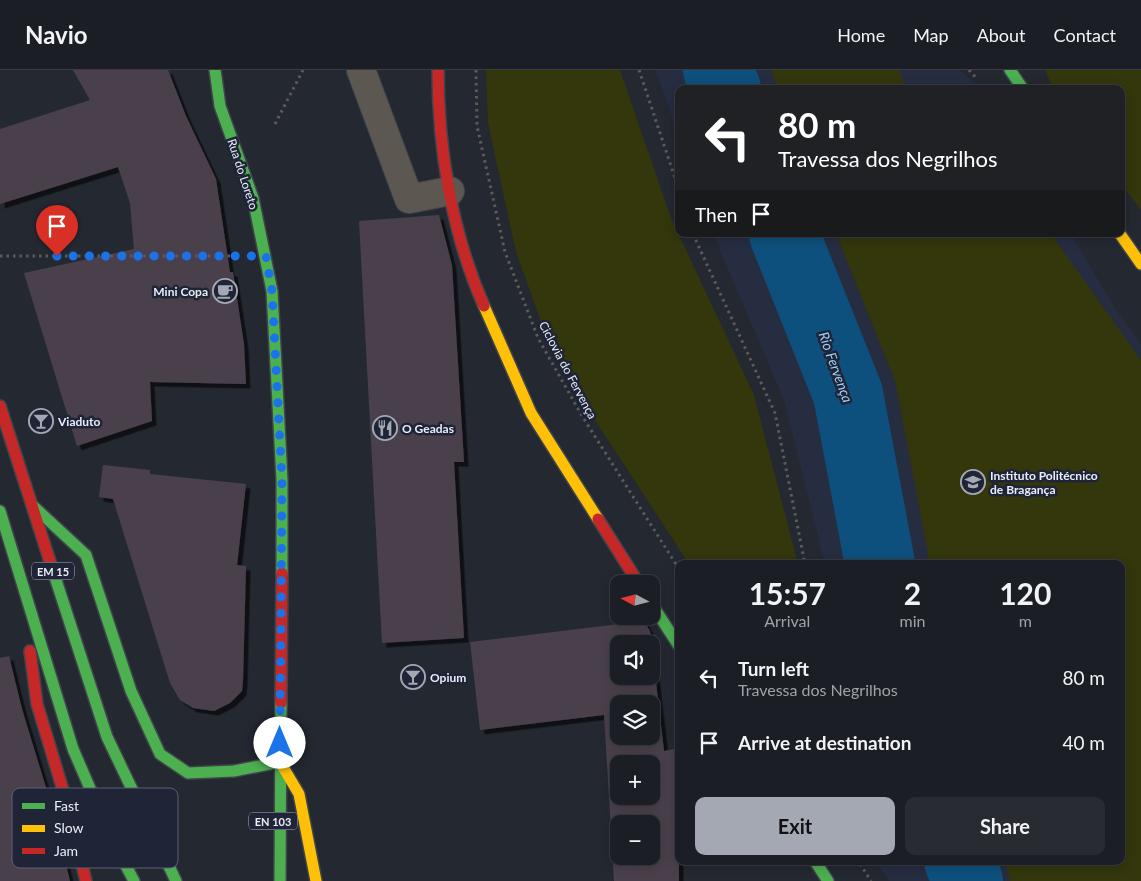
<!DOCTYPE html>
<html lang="en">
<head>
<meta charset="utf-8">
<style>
  body { margin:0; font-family:Lato,sans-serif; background:#282b32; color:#f1f3f6; height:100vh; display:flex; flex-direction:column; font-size:19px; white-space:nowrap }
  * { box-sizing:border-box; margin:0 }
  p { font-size:16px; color:#a0a2a7 }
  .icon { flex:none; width:28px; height:28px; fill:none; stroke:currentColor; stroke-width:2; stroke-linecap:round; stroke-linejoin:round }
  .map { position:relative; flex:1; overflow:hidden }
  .details { position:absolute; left:675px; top:490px; width:450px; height:305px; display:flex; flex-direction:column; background:#1b1e25; border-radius:10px; box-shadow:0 2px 12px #0003,0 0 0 1px #393c42 }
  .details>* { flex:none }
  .hud { position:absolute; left:675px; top:15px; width:450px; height:152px; border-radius:10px; box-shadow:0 2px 12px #0003,0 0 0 1px #393c42; background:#202124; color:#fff; overflow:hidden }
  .needle { width:32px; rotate:277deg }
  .controls { position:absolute; left:610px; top:505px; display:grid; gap:10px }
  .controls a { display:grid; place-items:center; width:50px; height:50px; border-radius:10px; background:#1b1e25; box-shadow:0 2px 12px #0003,0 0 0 1px #393c42; font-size:25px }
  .pin { position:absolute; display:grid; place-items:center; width:42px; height:42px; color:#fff; margin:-51px -21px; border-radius:50% 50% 50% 0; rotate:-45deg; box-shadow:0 0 5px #0007 }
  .pin .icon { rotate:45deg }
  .me { position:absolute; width:55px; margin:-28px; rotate:0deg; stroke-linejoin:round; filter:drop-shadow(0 0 4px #0008) }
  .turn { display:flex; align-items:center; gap:18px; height:105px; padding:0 20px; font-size:22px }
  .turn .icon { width:65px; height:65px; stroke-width:2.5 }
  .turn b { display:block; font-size:35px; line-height:42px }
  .then { display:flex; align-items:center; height:48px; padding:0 20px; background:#0003; gap:10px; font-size:19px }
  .eta { display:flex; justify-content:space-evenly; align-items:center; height:85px; text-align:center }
  .eta b { font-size:30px; font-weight:700; line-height:35px }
  .primary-button { display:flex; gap:10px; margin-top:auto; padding:10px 20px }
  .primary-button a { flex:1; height:58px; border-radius:10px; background:#a3a8b2; color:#111; font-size:20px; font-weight:700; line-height:58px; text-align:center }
  .primary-button a+a { background:#282b32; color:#f1f3f6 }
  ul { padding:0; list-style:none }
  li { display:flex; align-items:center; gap:15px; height:65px; padding:0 20px }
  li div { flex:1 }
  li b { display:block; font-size:19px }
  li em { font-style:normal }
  header { display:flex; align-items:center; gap:30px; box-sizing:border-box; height:70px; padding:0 25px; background:#1b1e25; border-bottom:1px solid #393c42 }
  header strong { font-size:24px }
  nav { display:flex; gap:28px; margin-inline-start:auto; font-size:18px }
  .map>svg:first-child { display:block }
  .built { fill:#262d41 }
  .green { fill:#34360c }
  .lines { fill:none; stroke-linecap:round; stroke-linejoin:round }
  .river { stroke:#0e507d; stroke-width:70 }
  .building { fill:#49404c; fill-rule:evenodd; filter:url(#shadow) }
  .street-casing { stroke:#40444c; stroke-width:30 }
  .fast-casing { stroke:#40444c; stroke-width:14 }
  .slow-casing { stroke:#40444c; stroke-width:14 }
  .jam-casing { stroke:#40444c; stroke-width:14 }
  .path { stroke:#5c5b59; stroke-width:3; stroke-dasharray:2.5 4; stroke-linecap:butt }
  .street { stroke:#5c5851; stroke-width:28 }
  .fast { stroke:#4caf50; stroke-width:11 }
  .slow { stroke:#ffc107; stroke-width:11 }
  .jam { stroke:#c62828; stroke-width:11 }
  .route { stroke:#1a73e8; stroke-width:9; stroke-dasharray:0 16.2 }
  .labels { text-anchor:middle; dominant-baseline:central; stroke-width:5; stroke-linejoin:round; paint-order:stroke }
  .shield { fill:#1f2536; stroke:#acb1be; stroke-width:1 }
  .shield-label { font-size:11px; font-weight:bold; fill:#e8edf8 }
  .street-label { font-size:12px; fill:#e8edf8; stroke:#1f2536 }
  .poi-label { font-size:12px; font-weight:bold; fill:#e8edf8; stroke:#1f2536; text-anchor:start }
  .water-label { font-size:14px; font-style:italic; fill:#9dcff9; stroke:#1f2536 }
  .key { fill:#1f2536; stroke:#5b6170; stroke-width:1 }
  .key-label { font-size:14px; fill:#e8edf8 }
</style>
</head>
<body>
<header>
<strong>Navio</strong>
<nav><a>Home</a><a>Map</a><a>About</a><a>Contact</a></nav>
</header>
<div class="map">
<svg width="1141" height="811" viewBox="0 0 1141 811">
  <defs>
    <filter id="shadow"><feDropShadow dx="4.5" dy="4.5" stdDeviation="0" flood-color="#0009"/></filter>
  </defs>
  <rect width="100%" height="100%" fill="#242831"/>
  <g class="built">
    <path d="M656,0H960L980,19H679V68Z"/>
    <path d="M713,164H1071L1113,235L1141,274V811H889L875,791H1121V494H825L784,330Z"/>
  </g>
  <g class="green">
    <path d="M486,0H620L671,148L754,325L798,494H689L591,344L547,268L516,182L488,53Z"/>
    <path d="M771,0H899L906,19H778Z"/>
    <path d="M1045,0H1141V140L1121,114V19H1053Z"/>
    <path d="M836,164H1051L1141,290V811H1010L1005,791H1121V494H930L895,311Z"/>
  </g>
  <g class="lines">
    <g class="river">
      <path d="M718,0L726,19"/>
      <path d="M784,164L848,324L880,494"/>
      <path d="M959,791L968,811"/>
    </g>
  </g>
  <g class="building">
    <path d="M73,0H168L186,46L216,109L230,202H233L244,274L246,314L150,312L152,351L77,376L24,203L134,179L130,133L118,97L0,134V59L90,30Z"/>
    <path d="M439,145L452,195L464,392H454L464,568L382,573L359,151Z"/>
    <path d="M103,395L150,400V404L246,414L237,495L246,496L243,611L242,621L230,633L214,641L193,638L180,630L170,613L113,429L99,427Z"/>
    <path d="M644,551L650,561L664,681L679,678V811H614L604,645L480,660L470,572ZM619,574H651V606H619ZM619,634H651V666H619ZM619,694H651V726H619ZM619,754H651V786H619Z"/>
    <path d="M9,586L22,639L51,734L70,811H0V588Z"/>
  </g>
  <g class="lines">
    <defs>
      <path id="street" d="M361,0L409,129L450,121"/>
      <g id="fast">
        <path d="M215,0L220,36L253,128L272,221L282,410V503"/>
        <path d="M1010,0L1023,19"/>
        <path d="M32,435L86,485L131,621L160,684L188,703L234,701L280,692"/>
        <path d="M0,441L73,679L111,767L134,811"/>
        <path d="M54,504L107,667L176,811"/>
        <path d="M651,533L679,576"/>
        <path d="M815,791L828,811"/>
        <path d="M280,811L281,633"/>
      </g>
      <g id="slow">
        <path d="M1120,164L1141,194"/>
        <path d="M484,236L531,343L598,449"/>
        <path d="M280,692L299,724L316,811"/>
      </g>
      <g id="jam">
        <path d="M438,0C438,79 452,164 484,236"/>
        <path d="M0,336L54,504"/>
        <path d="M598,449L639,514"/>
        <path d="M30,581L37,634L66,730L86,811"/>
        <path d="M281,633L282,503"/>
      </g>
    </defs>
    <use href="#street" class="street-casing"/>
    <use href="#fast" class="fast-casing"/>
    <use href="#slow" class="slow-casing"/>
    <use href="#jam" class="jam-casing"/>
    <g class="path">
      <path d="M476,0L477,56L505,182L538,268L582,346L679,499"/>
      <path d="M639,0L679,120"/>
      <path d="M969,0L977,9"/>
      <path d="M275,54L303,0"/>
      <path d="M693,164L775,343L805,494"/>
      <path d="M0,186H230"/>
      <path d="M860,794L871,811"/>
    </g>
    <use href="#street" class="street"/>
    <use href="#fast" class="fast"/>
    <use href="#slow" class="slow"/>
    <use href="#jam" class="jam"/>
  </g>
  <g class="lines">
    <path class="route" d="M57,186H266L272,221L282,410L280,673"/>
  </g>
  <defs>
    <symbol id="cafe-ring" viewBox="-11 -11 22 22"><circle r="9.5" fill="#1f2536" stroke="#a3a8b2" stroke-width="1.5"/><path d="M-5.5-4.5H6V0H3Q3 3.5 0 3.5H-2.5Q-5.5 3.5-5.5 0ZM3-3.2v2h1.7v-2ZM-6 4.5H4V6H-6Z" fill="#a3a8b2"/></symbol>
    <symbol id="bar-ring" viewBox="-11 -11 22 22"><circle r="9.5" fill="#1f2536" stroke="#a3a8b2" stroke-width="1.5"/><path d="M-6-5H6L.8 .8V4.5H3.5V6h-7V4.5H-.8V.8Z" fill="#a3a8b2"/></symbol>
    <symbol id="restaurant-ring" viewBox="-11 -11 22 22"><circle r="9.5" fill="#1f2536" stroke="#a3a8b2" stroke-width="1.5"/><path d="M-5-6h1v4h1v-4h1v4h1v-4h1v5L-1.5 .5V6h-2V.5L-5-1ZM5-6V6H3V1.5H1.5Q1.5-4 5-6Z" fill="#a3a8b2"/></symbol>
    <symbol id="university-ring" viewBox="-11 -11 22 22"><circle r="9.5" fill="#1f2536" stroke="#a3a8b2" stroke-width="1.5"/><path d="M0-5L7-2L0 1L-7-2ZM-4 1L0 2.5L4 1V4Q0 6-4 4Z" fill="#a3a8b2"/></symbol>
  </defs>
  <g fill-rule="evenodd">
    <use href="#cafe-ring" x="211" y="207" width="28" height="28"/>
    <use href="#bar-ring" x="27" y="337" width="28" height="28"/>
    <use href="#restaurant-ring" x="371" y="344" width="28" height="28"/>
    <use href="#university-ring" x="959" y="398" width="28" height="28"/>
    <use href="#bar-ring" x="399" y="593" width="28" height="28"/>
  </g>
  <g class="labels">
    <g class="shield">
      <rect x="32" y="492.5" width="42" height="17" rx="4"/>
      <rect x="249" y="742.5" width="48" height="17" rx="4"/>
    </g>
    <g class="shield-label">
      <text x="53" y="501">EM 15</text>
      <text x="273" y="751">EN 103</text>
    </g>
    <g class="street-label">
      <text transform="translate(243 104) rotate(72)">Rua do Loreto</text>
      <text transform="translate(568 300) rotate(62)">Ciclovia do Fervença</text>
    </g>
    <g class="poi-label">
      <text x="208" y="221" text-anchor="end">Mini Copa</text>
      <text x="58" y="351">Viaduto</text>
      <text x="402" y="358">O Geadas</text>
      <text x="990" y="405">Instituto Politécnico<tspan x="990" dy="14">de Bragança</tspan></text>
      <text x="430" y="607">Opium</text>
    </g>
    <g class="water-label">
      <text transform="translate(836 297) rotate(70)">Rio Fervença</text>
    </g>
  </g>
  <rect x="12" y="718" width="166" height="80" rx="8" class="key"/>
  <rect x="22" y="733" width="23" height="6" fill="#4caf50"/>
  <rect x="22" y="755" width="23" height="7" fill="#ffc107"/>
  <rect x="22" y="778" width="23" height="6" fill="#c62828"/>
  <g class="key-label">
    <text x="54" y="741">Fast</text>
    <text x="54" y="763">Slow</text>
    <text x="54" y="786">Jam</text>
  </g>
</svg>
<div class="controls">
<a><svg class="needle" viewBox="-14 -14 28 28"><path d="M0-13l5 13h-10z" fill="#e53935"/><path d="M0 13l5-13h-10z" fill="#a0a2a7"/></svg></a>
<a><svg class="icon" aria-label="sound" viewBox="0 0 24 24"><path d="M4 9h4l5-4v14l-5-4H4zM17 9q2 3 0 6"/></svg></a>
<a><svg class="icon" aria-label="layers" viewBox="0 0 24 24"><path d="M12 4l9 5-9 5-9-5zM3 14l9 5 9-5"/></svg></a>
<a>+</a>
<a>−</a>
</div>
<div class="pin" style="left:57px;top:186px;background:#d93025"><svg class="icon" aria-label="arrive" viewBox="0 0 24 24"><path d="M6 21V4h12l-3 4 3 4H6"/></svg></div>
<svg class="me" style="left:280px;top:673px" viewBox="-20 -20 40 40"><circle r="19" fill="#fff"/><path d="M0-13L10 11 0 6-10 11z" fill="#1a73e8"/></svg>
<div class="hud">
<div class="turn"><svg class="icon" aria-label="left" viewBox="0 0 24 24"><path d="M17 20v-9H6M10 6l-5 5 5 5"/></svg><div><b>80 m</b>Travessa dos Negrilhos</div></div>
<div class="then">Then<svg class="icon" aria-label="arrive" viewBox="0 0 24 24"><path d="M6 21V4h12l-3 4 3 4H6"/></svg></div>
</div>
<section class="details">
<div class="eta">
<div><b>15:57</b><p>Arrival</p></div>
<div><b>2</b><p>min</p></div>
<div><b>120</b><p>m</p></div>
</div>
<ul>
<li><svg class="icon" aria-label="left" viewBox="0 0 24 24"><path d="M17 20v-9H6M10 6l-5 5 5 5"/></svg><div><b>Turn left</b><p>Travessa dos Negrilhos</p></div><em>80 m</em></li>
<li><svg class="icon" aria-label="arrive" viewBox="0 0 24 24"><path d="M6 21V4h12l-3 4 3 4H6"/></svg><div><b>Arrive at destination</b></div><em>40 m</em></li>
</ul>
<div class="primary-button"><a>Exit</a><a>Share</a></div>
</section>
</div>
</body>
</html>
